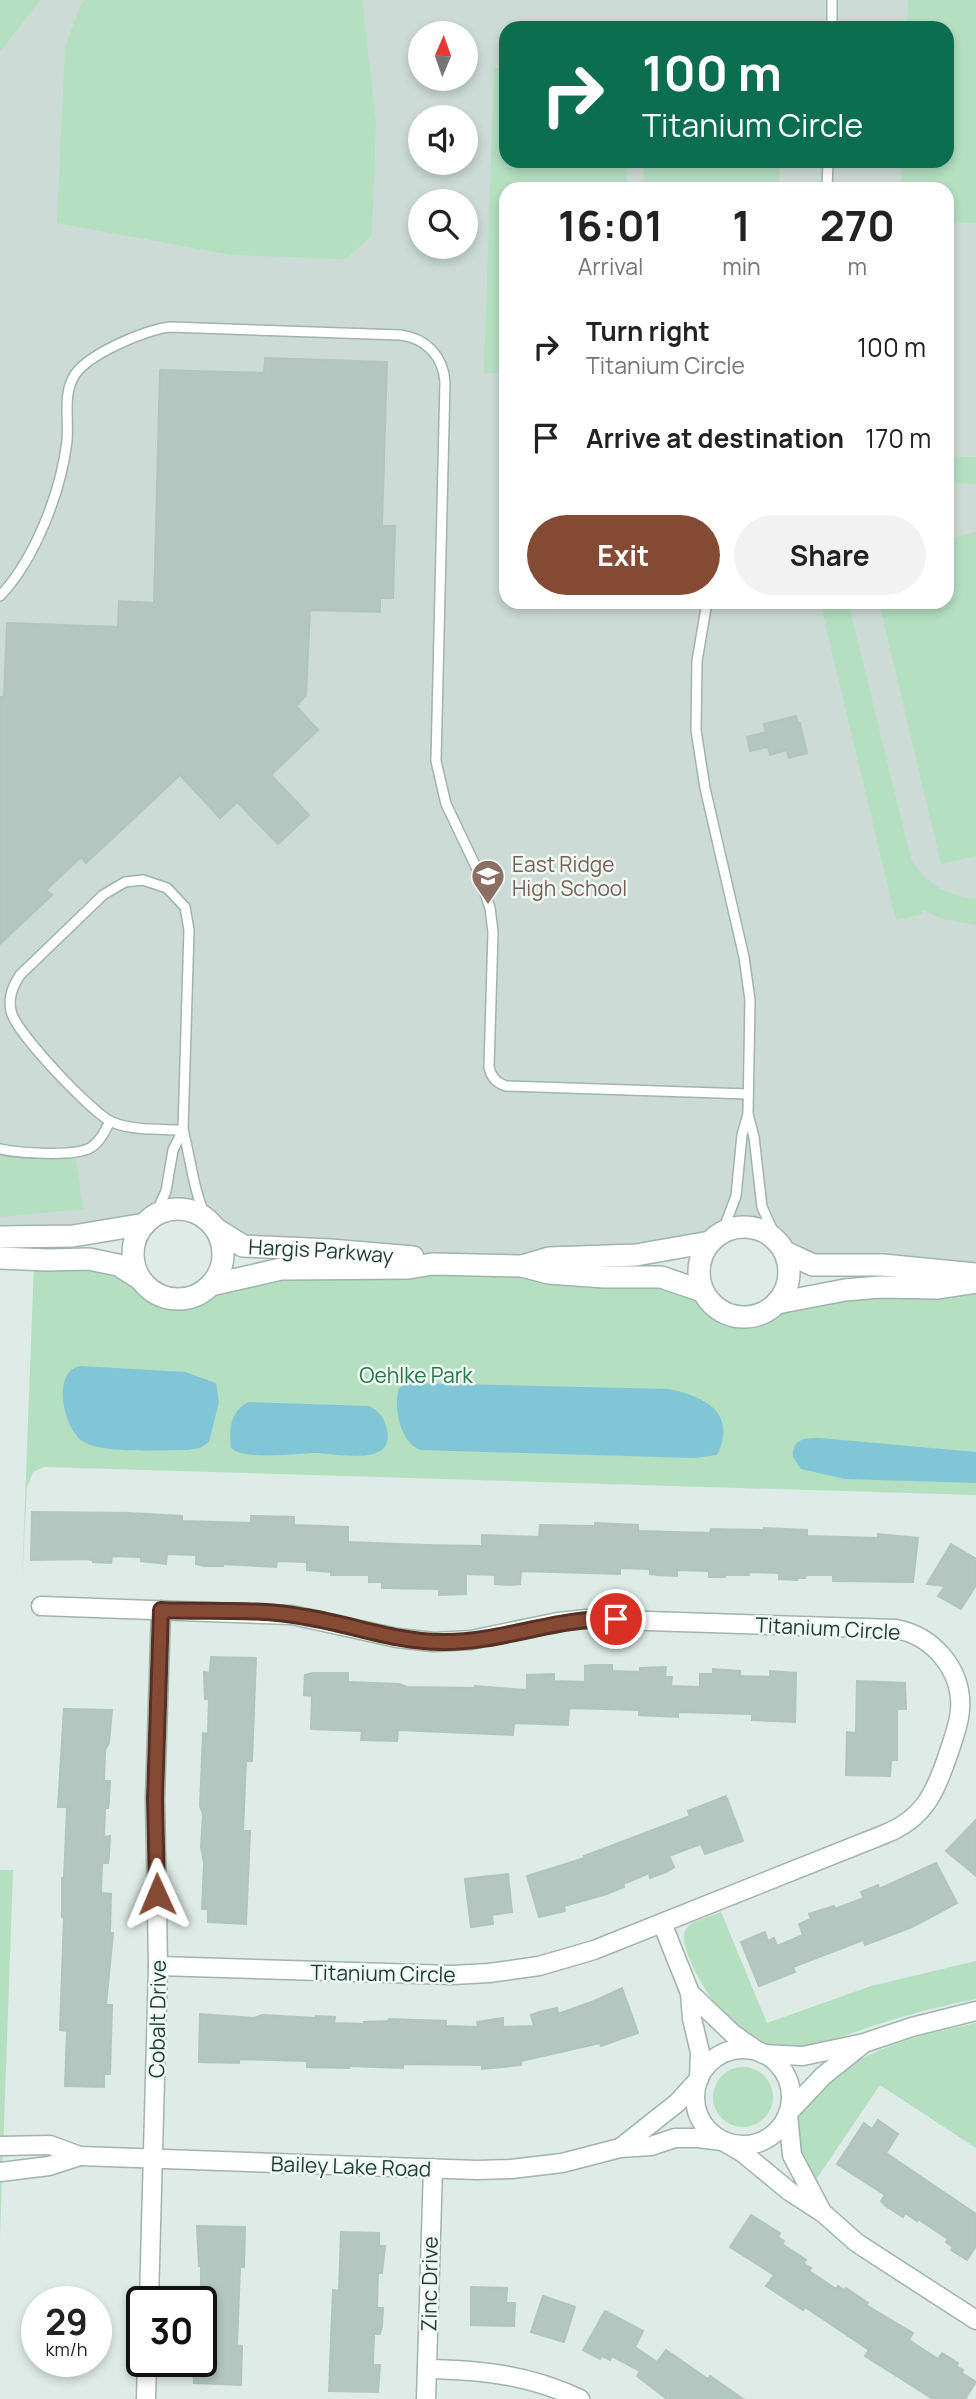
<!DOCTYPE html>
<html lang="en">
<head>
<meta charset="utf-8">
<style>
  body { margin:0; font-family:Manrope,sans-serif; background:#f2f2f2; color:#222; height:100vh; display:flex; flex-direction:column; font-size:26px; white-space:nowrap }
  * { box-sizing:border-box; margin:0 }
  p { font-size:23px; color:#767676 }
  .icon { flex:none; width:38px; height:38px; fill:none; stroke:currentColor; stroke-width:2; stroke-linecap:round; stroke-linejoin:round }
  .map { position:relative; flex:1; overflow:hidden }
  .drawer { position:absolute; left:499px; top:182px; width:455px; height:427px; display:flex; flex-direction:column; background:#fff; border-radius:21px; box-shadow:0 4px 10px #0003 }
  .drawer>* { flex:none }
  .hud { position:absolute; left:499px; top:21px; width:455px; height:147px; border-radius:21px; box-shadow:0 4px 10px #0003; background:#0b6e4f; color:#fff; overflow:hidden }
  .needle { width:46px; rotate:2deg }
  .tools { position:absolute; left:408px; top:21px; display:grid; gap:14px }
  .tools a { display:grid; place-items:center; width:70px; height:70px; border-radius:50%; background:#fff; box-shadow:0 4px 10px #0003; font-size:35px }
  .speed { position:absolute; left:21px; top:2286px; display:flex; gap:14px; font-size:35px; font-weight:700; text-align:center }
  .speed>* { display:grid; place-content:center; width:91px; height:91px; border-radius:50%; background:#fff; box-shadow:0 4px 10px #0003; line-height:1 }
  .speed small { font-size:18px; font-weight:400 }
  .speed .limit { border:4px solid #111; border-radius:10px; background:#fff; color:#111 }
  .pin { position:absolute; display:grid; place-items:center; width:60px; height:60px; color:#fff; margin:-30px; border:4px solid #fff; border-radius:50%; box-shadow:0 2px 7px #0007 }
  .me { position:absolute; width:77px; margin:-38px; rotate:359deg; stroke-linejoin:round; filter:drop-shadow(0 0 5px #0008) }
  .turn { display:flex; align-items:center; gap:24px; height:147px; padding:0 28px; font-size:32px }
  .turn .icon { width:91px; height:91px; stroke-width:2.5 }
  .turn b { display:block; font-size:49px; line-height:60px }
  .eta { display:flex; justify-content:space-evenly; align-items:center; height:119px; text-align:center }
  .eta b { font-size:42px; font-weight:700; line-height:49px }
  .button { display:flex; gap:14px; margin-top:auto; padding:14px 28px }
  .button a { flex:1; height:80px; border-radius:42px; background:#854a34; color:#fff; font-size:28px; font-weight:700; line-height:80px; text-align:center }
  .button a+a { background:#f2f2f2; color:#222 }
  ul { padding:0; list-style:none }
  li { display:flex; align-items:center; gap:21px; height:91px; padding:0 28px }
  li div { flex:1 }
  li b { display:block; font-size:26px }
  li em { font-style:normal }
  .map>svg:first-child { display:block }
  .built { fill:#ccdbd5; fill-rule:evenodd }
  .green { fill:#b4dfc1 }
  .water { fill:#80c6d6 }
  .building { fill:#b3c6bf; stroke:#b0c5bd; stroke-width:2 }
  .lines { fill:none; stroke-linecap:round; stroke-linejoin:round }
  .service-casing { stroke:#a1b3ad; stroke-width:12 }
  .minor-casing { stroke:#a1b3ad; stroke-width:21 }
  .tertiary-casing { stroke:#a1b3ad; stroke-width:24 }
  .service { stroke:#fff; stroke-width:9 }
  .minor { stroke:#fff; stroke-width:18 }
  .tertiary { stroke:#fff; stroke-width:21 }
  .route-casing { stroke:#563022; stroke-width:18 }
  .route { stroke:#854a34; stroke-width:12 }
  .labels { text-anchor:middle; dominant-baseline:central; stroke-width:5; stroke-linejoin:round; paint-order:stroke }
  .education-label { font-size:21px; fill:#785e54; stroke:#eff8f3; text-anchor:start }
  .street-label { font-size:21px; fill:#1e3c35; stroke:#eff8f3 }
  .park-label { font-size:21px; fill:#257647; stroke:#eff8f3 }
</style>
</head>
<body>
<div class="map">
<svg width="976" height="2399" viewBox="0 0 976 2399">
  <rect width="100%" height="100%" fill="#deebe6"/>
  <path class="built" d="M39,0H976V1274L813,1265L765,1232L750,1227L734,1228L715,1238L522,1266L277,1249L216,1229L206,1218L192,1211L181,1209L170,1210L156,1215L145,1224L0,1237V52ZM506,28H947V161H506ZM420,33H466V79H420ZM420,117H466V163H420ZM506,189H947V602H506ZM420,201H466V247H420Z"/>
  <g class="green">
    <path d="M0,0H40L0,52Z"/>
    <path d="M85,0H362L376,121L372,235L346,259L232,255L57,223L65,48L79,8Z"/>
    <path d="M908,0H976V223L947,222V189H901L902,161H947V28H907Z"/>
    <path d="M494,68H506V161H627L626,189H506V374L484,373Z"/>
    <path d="M644,161H780L779,189H643Z"/>
    <path d="M947,457H976V484L947,483Z"/>
    <path d="M976,532V856L941,864L879,602H947V539Z"/>
    <path d="M820,602H848L911,859C925,884 947,896 976,899V925L942,919L922,909V914L896,920Z"/>
    <path d="M0,1149L75,1152L83,1209L0,1217Z"/>
    <path d="M34,1264L101,1266L132,1283L151,1299L177,1306L276,1277L413,1273L652,1283L686,1293L717,1317L738,1324L754,1323L784,1311L831,1298L976,1291V1495L44,1467L33,1472L27,1487L22,1581Z"/>
    <path d="M0,1870H13L0,2237Z"/>
    <path d="M721,1912L767,2023L871,1986L976,1961V1999C944,2005 913,2013 882,2023C848,2033 811,2052 774,2047C737,2042 701,1989 689,1957C675,1921 692,1924 721,1912Z"/>
    <path d="M976,2023V2148L880,2085L815,2181C804,2163 795,2146 797,2125C798,2114 805,2106 813,2098C854,2049 917,2036 976,2023Z"/>
    <circle cx="743" cy="2097" r="30"/>
  </g>
  <g class="water">
    <path d="M81,1366L185,1372L216,1383L219,1402L209,1442L200,1448L187,1450C163,1450 104,1454 84,1442C64,1431 50,1370 81,1366Z"/>
    <path d="M409,1383L669,1389C706,1397 737,1413 717,1455L694,1458L420,1450C400,1442 393,1408 399,1388Z"/>
    <path d="M249,1402L369,1406C378,1410 383,1416 386,1426C399,1469 337,1453 316,1453C297,1453 245,1461 231,1448C229,1430 230,1410 249,1402Z"/>
    <path d="M820,1438L976,1452V1483L845,1479L801,1469L793,1457C792,1438 805,1438 820,1438Z"/>
  </g>
  <g class="building">
    <path d="M265,358L387,362L382,526H395L393,598H380V612L310,610L306,695L296,706L318,730L271,775L309,815L278,844L237,802L220,818L180,775L86,863L81,857L46,890L52,895L0,944V697H4L7,623L118,627L119,601L154,603L160,370L264,373Z"/>
    <path d="M796,716L798,723H800L807,753L789,758L787,750L770,755L768,747L750,751L747,737L766,732L764,724Z"/>
    <path d="M32,1512L129,1513L182,1516V1521L251,1523V1516L294,1517V1525L348,1527V1542L425,1545L482,1546V1535L539,1537L540,1525L595,1526V1523L638,1525V1531L710,1533L711,1529L764,1530V1528L807,1530V1536L878,1538V1534L918,1538L913,1582L833,1581V1575H806L805,1578H797V1580L779,1579V1573L749,1572V1575H725V1577H709V1571L677,1570V1576L658,1575L650,1574V1569L620,1568V1574L521,1571L520,1584L511,1585L495,1584V1575L466,1574V1594L439,1595V1589L382,1588V1582H369V1575H331V1572L307,1570V1562L277,1561L276,1567L223,1564V1566H204L196,1564V1555L167,1554L166,1564L141,1561V1557L112,1556L111,1563L93,1562V1560L85,1559L31,1560Z"/>
    <path d="M951,1544L976,1559V1585L961,1609L938,1596L945,1586L927,1584Z"/>
    <path d="M211,1657L256,1658L252,1761H246L243,1831H250L246,1924L208,1922V1909H202L204,1863L201,1847L203,1814L200,1806L203,1733L208,1734L209,1699H205L204,1672L210,1673Z"/>
    <path d="M593,1665H612V1671L640,1672V1668L666,1667L665,1677H672L671,1686L700,1687V1674H713V1669L740,1671V1676L770,1677V1671L796,1673L795,1722L752,1720V1714L678,1712V1717L639,1715V1710L569,1708L568,1725L514,1723L513,1735L398,1730L397,1741L361,1740L362,1731L311,1729L312,1696L304,1695L305,1675L313,1673H348V1682L399,1684L407,1687L475,1688V1686L527,1690V1675L554,1674V1681L585,1682V1666Z"/>
    <path d="M857,1681L905,1683L906,1709H897V1760H891L890,1776L846,1775L847,1732L856,1733Z"/>
    <path d="M64,1709L112,1710L109,1743L105,1750L104,1781H110L109,1800L108,1808H105L104,1837L110,1836L109,1855L108,1863H102L101,1893L111,1894L110,1933H113L106,2005H112L110,2074H104V2087L65,2086L67,2031L60,2030L64,1918L62,1917V1878H64L67,1807H58Z"/>
    <path d="M726,1796L743,1841L705,1854L701,1844L669,1856L674,1867L666,1872L650,1878L649,1873L623,1884L624,1887L607,1894L564,1906L565,1911L539,1917L527,1876L585,1858L584,1856L690,1816L688,1811Z"/>
    <path d="M976,1820V1876L946,1851Z"/>
    <path d="M936,1863L957,1903L912,1927L865,1945L863,1940L793,1967L795,1972L759,1986L741,1942L765,1932L768,1941L774,1938L777,1946L803,1935L799,1924L811,1919L809,1914L834,1906L835,1909L864,1898L861,1892L878,1885L879,1889Z"/>
    <path d="M508,1874L512,1912L492,1915L493,1924L471,1927L465,1879Z"/>
    <path d="M622,1988L638,2033L601,2046L600,2043L521,2061V2065L482,2069V2065L403,2064V2068L349,2066V2068L307,2067V2061L239,2059V2063L199,2062L200,2014L254,2018L262,2015L316,2018V2016L335,2017L334,2023L364,2024V2022L388,2021L389,2019L446,2021V2026L478,2027L477,2022L503,2018V2027L534,2026L531,2015L539,2012L557,2008L558,2014L594,2001Z"/>
    <path d="M878,2120L898,2134L886,2153L976,2214V2246L967,2260L951,2250L953,2247L946,2242L948,2239L918,2219L917,2221L905,2213L903,2217L887,2207L881,2201L885,2195L837,2164L864,2123L872,2129Z"/>
    <path d="M751,2215L780,2233L778,2237L784,2241L782,2244L806,2260L803,2263L811,2268L809,2271L836,2289L838,2286L844,2290L846,2288L868,2303L866,2305L913,2333L909,2340L938,2359L942,2353L958,2363L956,2366L963,2370L962,2373L976,2382L965,2399H933L865,2356L869,2350L805,2307L803,2310L766,2286L774,2275L730,2247Z"/>
    <path d="M197,2226L245,2227L244,2267H240L237,2345L242,2346L241,2385L194,2383L193,2361H201L203,2358L204,2325H201V2266H199Z"/>
    <path d="M341,2232L379,2233V2246H385L382,2273H378L377,2308H383L382,2326L380,2334H374L373,2365H380L378,2392L329,2391L333,2290L339,2291Z"/>
    <path d="M471,2287L507,2288L506,2303H515L514,2326L471,2325Z"/>
    <path d="M543,2296L575,2307L564,2342L531,2332Z"/>
    <path d="M605,2311L643,2331L635,2347L657,2362L666,2350L708,2379L710,2376L743,2399H667L637,2376L640,2371L612,2356L610,2360L602,2356L600,2359L583,2350Z"/>
  </g>
  <g class="lines">
    <defs>
      <g id="service">
        <path d="M832,28V0"/>
        <path d="M827,189L828,161"/>
        <path d="M0,596C35,559 61,492 67,441C69,421 63,396 73,378C83,356 146,329 170,327L400,335C426,338 443,356 445,382L436,761L446,804L476,867L490,908L493,932L489,1067C491,1077 496,1083 506,1086L748,1094"/>
        <path d="M707,602L697,661L696,730L705,788L744,957L750,1000L748,1114L742,1135L736,1196L722,1233"/>
        <path d="M748,1114L754,1137L762,1207L779,1244"/>
        <path d="M183,1130C161,1129 133,1131 112,1122C92,1113 15,1032 11,1011C8,997 13,986 20,975L103,895L125,882L143,880L167,888L185,907L189,930L183,1130C191,1160 193,1189 206,1218"/>
        <path d="M0,1149C19,1153 73,1157 90,1148C100,1142 105,1131 110,1121"/>
        <path d="M155,1215L166,1191L173,1150L183,1130"/>
      </g>
      <g id="minor">
        <path d="M41,1606L292,1615L397,1638L434,1642L471,1640L558,1622L586,1619L896,1629C934,1636 963,1671 960,1710C959,1725 953,1739 949,1752C936,1791 925,1818 885,1834L594,1950L539,1966L489,1973L452,1975L158,1966"/>
        <path d="M662,1923L690,1993L692,2019L700,2052L699,2079"/>
        <path d="M690,1993L733,2034L756,2050"/>
        <circle cx="743" cy="2097" r="48"/>
        <path d="M763,2054L803,2056L864,2043L912,2027L976,2011"/>
        <path d="M788,2113L823,2076L863,2044"/>
        <path d="M788,2114L792,2155L821,2210"/>
        <path d="M724,2142L743,2153L789,2191L823,2213L857,2243L976,2320"/>
        <path d="M0,2146L50,2145L80,2156L477,2170L511,2169L562,2163L620,2148L651,2146L675,2138H698L722,2141"/>
        <path d="M620,2148L677,2103L698,2080"/>
        <path d="M0,2172L49,2166L80,2156"/>
        <path d="M149,2301L158,1966L155,1798L161,1610"/>
        <path d="M427,2369C482,2370 530,2375 580,2399"/>
        <path d="M146,2399L147,2361"/>
        <path d="M426,2399L433,2168"/>
      </g>
      <g id="tertiary">
        <circle cx="178" cy="1254" r="45"/>
        <circle cx="744" cy="1272" r="45"/>
        <path id="s1" d="M216,1229L243,1246L330,1250L413,1257"/>
        <path d="M0,1237L73,1236L145,1224"/>
        <path d="M785,1252L813,1265H883L976,1274"/>
        <path d="M0,1258L48,1260L89,1259L118,1265L140,1279"/>
        <path d="M522,1266L549,1258L636,1255L710,1242"/>
        <path d="M211,1285L281,1269L409,1268L432,1264L522,1266L549,1273L604,1277H661L702,1291"/>
        <path d="M777,1303L845,1290L880,1287L938,1288L976,1282"/>
      </g>
    </defs>
    <use href="#service" class="service-casing"/>
    <use href="#minor" class="minor-casing"/>
    <use href="#tertiary" class="tertiary-casing"/>
    <use href="#service" class="service"/>
    <use href="#minor" class="minor"/>
    <use href="#tertiary" class="tertiary"/>
  </g>
  <g class="lines">
    <defs>
      <path id="route" d="M157,1894L155,1798L161,1610C208,1612 259,1608 305,1617C351,1624 395,1642 442,1642C501,1643 555,1617 616,1619"/>
    </defs>
    <use href="#route" class="route-casing"/>
    <use href="#route" class="route"/>
  </g>
  <defs>
    <symbol id="school-pin" viewBox="-11 -11 22 30"><path d="M0 17L-7.5 6A9.5 9.5 0 1 1 7.5 6Z" fill="#8d6e63" stroke="#eff8f3"/><path d="M0-5L7-2L0 1L-7-2ZM-4 1L0 2.5L4 1V4Q0 6-4 4Z" fill="#fff"/></symbol>
  </defs>
  <g fill-rule="evenodd">
    <use href="#school-pin" x="469" y="857" width="38" height="52"/>
  </g>
  <g class="labels">
    <g class="education-label">
      <text x="512" y="864">East Ridge<tspan x="512" dy="24">High School</tspan></text>
    </g>
    <g class="street-label">
      <text stroke="none"><textPath href="#s1" startOffset="110">Hargis Parkway</textPath></text>
      <text transform="translate(828 1628) rotate(3)">Titanium Circle</text>
      <text transform="translate(383 1973) rotate(1)">Titanium Circle</text>
      <text transform="translate(157 2019) rotate(-89)">Cobalt Drive</text>
      <text transform="translate(351 2166) rotate(2)">Bailey Lake Road</text>
      <text transform="translate(429 2284) rotate(-89)">Zinc Drive</text>
    </g>
    <g class="park-label">
      <text x="416" y="1375">Oehlke Park</text>
    </g>
  </g>
</svg>
<div class="tools">
<a><svg class="needle" viewBox="-14 -14 28 28"><path d="M0-13l5 13h-10z" fill="#e53935"/><path d="M0 13l5-13h-10z" fill="#767676"/></svg></a>
<a><svg class="icon" aria-label="sound" viewBox="0 0 24 24"><path d="M4 9h4l5-4v14l-5-4H4zM17 9q2 3 0 6"/></svg></a>
<a><svg class="icon" aria-label="search" viewBox="0 0 24 24"><circle cx="10" cy="10" r="6"/><path d="M15 15l6 6"/></svg></a>
</div>
<div class="speed"><div>29<small>km/h</small></div><div class="limit">30</div></div>
<div class="pin" style="left:616px;top:1619px;background:#d93025"><svg class="icon" aria-label="arrive" viewBox="0 0 24 24"><path d="M6 21V4h12l-3 4 3 4H6"/></svg></div>
<svg class="me" style="left:157px;top:1894px" viewBox="-20 -20 40 40"><path d="M0-17L14 15 0 8-14 15z" fill="#854a34" stroke="#fff" stroke-width="4"/></svg>
<div class="hud">
<div class="turn"><svg class="icon" aria-label="right" viewBox="0 0 24 24"><path d="M7 20v-9h11M14 6l5 5-5 5"/></svg><div><b>100 m</b>Titanium Circle</div></div>
</div>
<section class="drawer">
<div class="eta">
<div><b>16:01</b><p>Arrival</p></div>
<div><b>1</b><p>min</p></div>
<div><b>270</b><p>m</p></div>
</div>
<ul>
<li><svg class="icon" aria-label="right" viewBox="0 0 24 24"><path d="M7 20v-9h11M14 6l5 5-5 5"/></svg><div><b>Turn right</b><p>Titanium Circle</p></div><em>100 m</em></li>
<li><svg class="icon" aria-label="arrive" viewBox="0 0 24 24"><path d="M6 21V4h12l-3 4 3 4H6"/></svg><div><b>Arrive at destination</b></div><em>170 m</em></li>
</ul>
<div class="button"><a>Exit</a><a>Share</a></div>
</section>
</div>
</body>
</html>
